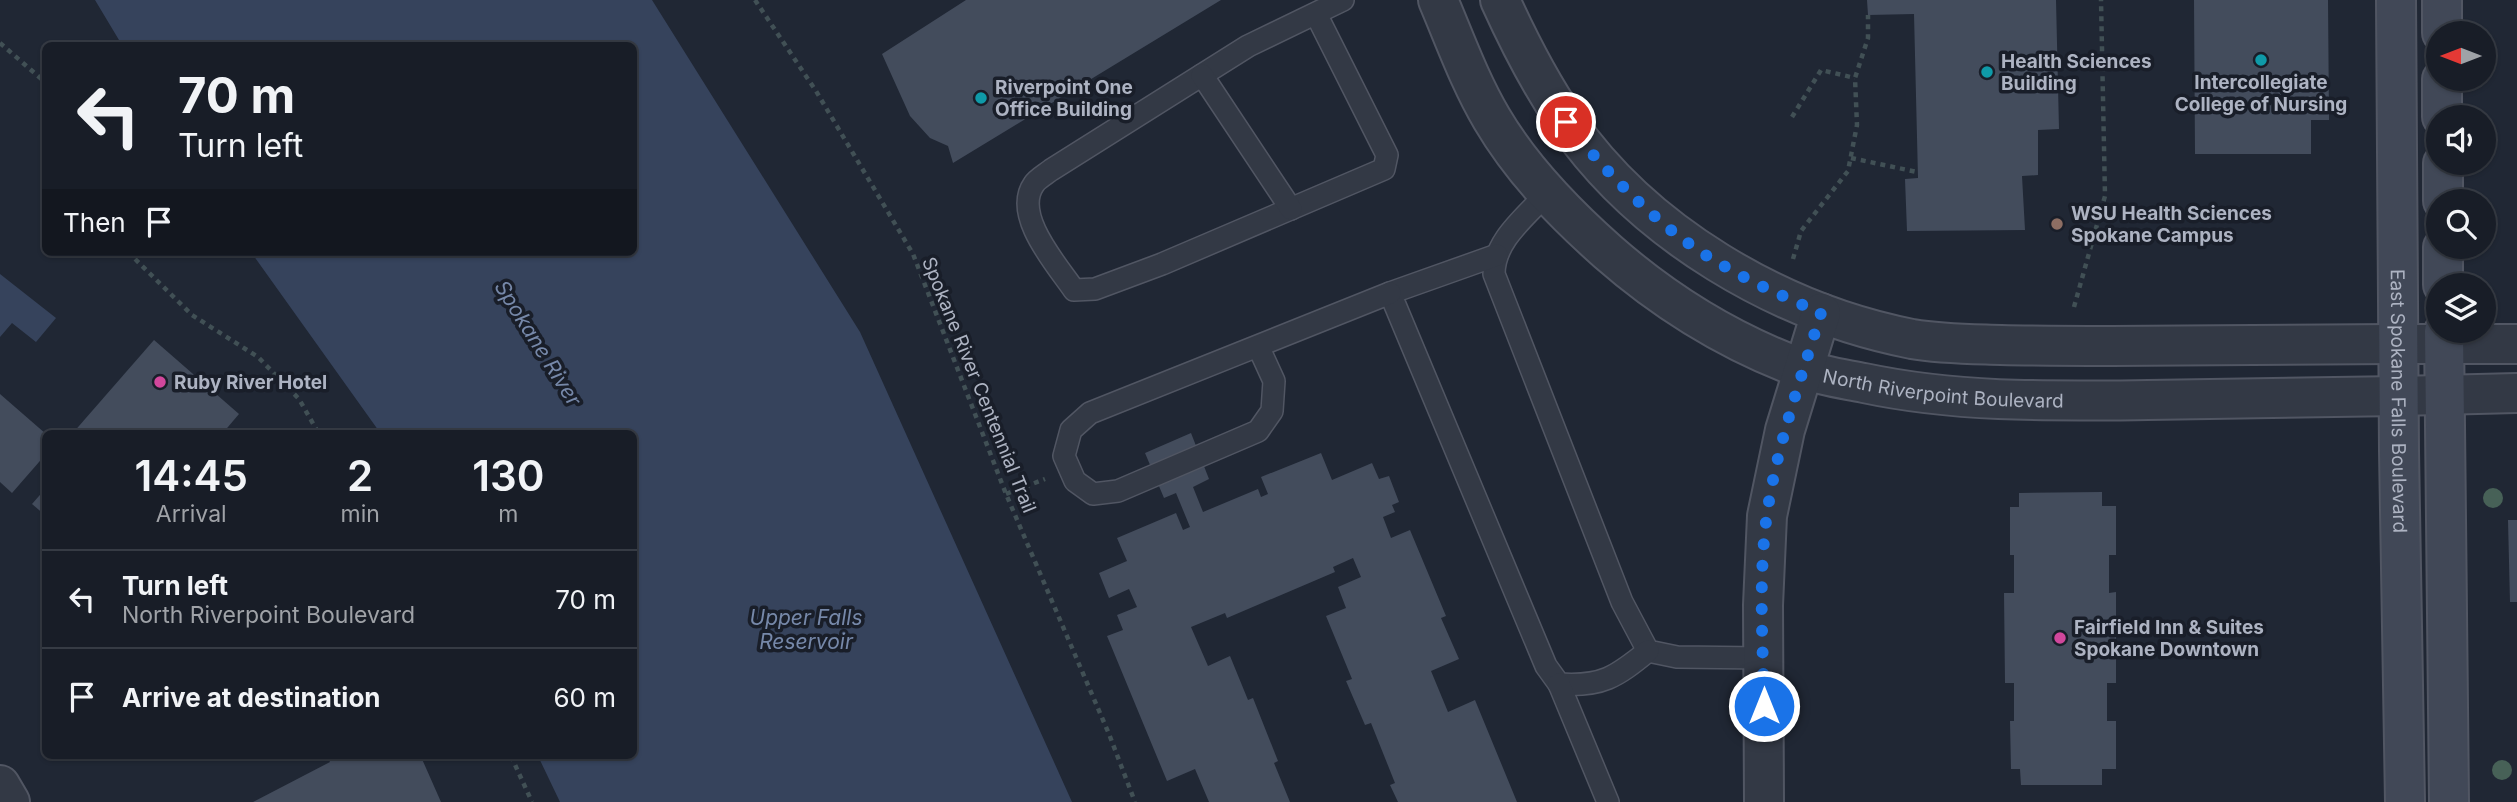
<!DOCTYPE html>
<html lang="en">
<head>
<meta charset="utf-8">
<style>
  body { margin:0; font-family:Inter,sans-serif; background:#252a33; color:#f1f3f6; height:100vh; display:flex; flex-direction:column; font-size:26px; white-space:nowrap }
  * { box-sizing:border-box; margin:0 }
  p { font-size:23px; color:#9fa2a7 }
  .icon { flex:none; width:38px; height:38px; fill:none; stroke:currentColor; stroke-width:2; stroke-linecap:round; stroke-linejoin:round }
  .map { position:relative; flex:1; overflow:hidden }
  .details { position:absolute; left:42px; top:430px; width:595px; height:329px; display:flex; flex-direction:column; background:#181d27; border-radius:10px; box-shadow:0 2px 5px #0004,0 0 0 2px #363b44 }
  .details>* { flex:none }
  .hud { position:absolute; left:42px; top:42px; width:595px; height:214px; border-radius:10px; box-shadow:0 2px 5px #0004,0 0 0 2px #363b44; background:#181d27; color:#f1f3f6; overflow:hidden }
  .needle { width:46px; rotate:270deg }
  .fabs { position:absolute; left:2426px; top:21px; display:grid; gap:14px }
  .fabs a { display:grid; place-items:center; width:70px; height:70px; border-radius:50%; background:#181d27; box-shadow:0 2px 5px #0004,0 0 0 2px #363b44; font-size:35px }
  .pin { position:absolute; display:grid; place-items:center; width:60px; height:60px; color:#fff; margin:-30px; border:4px solid #fff; border-radius:50%; box-shadow:0 2px 7px #0007 }
  .me { position:absolute; width:77px; margin:-38px; rotate:0deg; stroke-linejoin:round; filter:drop-shadow(0 0 5px #0008) }
  .turn { display:flex; align-items:center; gap:24px; height:147px; padding:0 21px; font-size:32px }
  .turn .icon { width:91px; height:91px; stroke-width:2.5 }
  .turn b { display:block; font-size:49px; line-height:60px }
  .then { display:flex; align-items:center; height:66px; padding:0 21px; background:#0003; gap:14px; font-size:26px }
  .eta { display:flex; justify-content:space-evenly; align-items:center; height:119px; text-align:center }
  .eta b { font-size:42px; font-weight:600; line-height:49px }
  ul { padding:0; list-style:none }
  li { display:flex; align-items:center; gap:21px; height:98px; padding:0 21px; border-top:2px solid #363b44 }
  li div { flex:1 }
  li b { display:block; font-size:26px }
  li em { font-style:normal }
  .map>svg:first-child { display:block }
  .water { fill:#36435c }
  .building { fill:#434c5c }
  .lines { fill:none; stroke-linecap:round; stroke-linejoin:round }
  .service-casing { stroke:#515663; stroke-width:24 }
  .minor-casing { stroke:#515663; stroke-width:42 }
  .tertiary-casing { stroke:#515663; stroke-width:42 }
  .secondary-casing { stroke:#515663; stroke-width:42 }
  .path { stroke:#415055; stroke-width:4.5; stroke-dasharray:5 5; stroke-linecap:butt }
  .service { stroke:#333945; stroke-width:21 }
  .minor { stroke:#333945; stroke-width:38 }
  .tertiary { stroke:#333945; stroke-width:38 }
  .secondary { stroke:#414857; stroke-width:38 }
  .tree { fill:#476157 }
  .route { stroke:#1a73e8; stroke-width:12; stroke-dasharray:0 21.6 }
  .culture-dot { fill:#0f9aa8; stroke:#191e29; stroke-width:2.5 }
  .education-dot { fill:#8d6e63; stroke:#191e29; stroke-width:2.5 }
  .hotel-dot { fill:#d1479c; stroke:#191e29; stroke-width:2.5 }
  .labels { text-anchor:middle; dominant-baseline:central; stroke-width:7; stroke-linejoin:round; paint-order:stroke }
  .poi-label { font-size:19px; font-weight:bold; fill:#adb3c2; stroke:#191e29; text-anchor:start }
  .street-label { font-size:19px; fill:#adb3c2; stroke:#191e29 }
  .water-label { font-size:21px; font-style:italic; fill:#7688a9; stroke:#191e29 }
</style>
</head>
<body>
<div class="map">
<svg width="2517" height="802" viewBox="0 0 2517 802">
  <rect width="100%" height="100%" fill="#202734"/>
  <g class="water">
    <path d="M95,0H652L860,332L1072,802H560L538,756H634V434H381L251,252H634V46L122,45Z"/>
    <path d="M0,274L56,318L36,342L12,323L0,337Z"/>
  </g>
  <g class="building">
    <path d="M966,0H1221L953,163L948,146L930,138L910,116L882,54Z"/>
    <path d="M1867,0H2056L2059,129L2038,130V175L2022,176L2025,230L1907,231L1905,179L1918,178L1914,14L1868,15Z"/>
    <path d="M2194,0H2328L2329,120H2311V154H2195Z"/>
    <path d="M154,340L239,414L222,434H72Z"/>
    <path d="M0,394L46,434V454L12,493L0,482Z"/>
    <path d="M1191,433L1209,479L1193,487L1203,512L1258,489L1261,497L1268,494L1261,477L1321,453L1332,480L1372,463L1379,479L1389,476L1399,502L1392,505L1395,512L1383,517L1391,538L1410,530L1446,616L1441,618L1459,659L1431,671L1448,712L1475,700L1517,802H1398L1390,785L1395,783L1371,723L1365,725L1346,681L1352,679L1326,616L1346,608L1338,587L1361,577L1353,558L1333,567L1335,572L1227,618L1225,613L1191,627L1208,666L1230,656L1248,700L1253,698L1278,761L1274,763L1290,802H1209L1195,769L1167,781L1107,636L1123,630L1117,615L1137,607L1129,589L1109,598L1099,573L1127,561L1117,538L1176,513L1183,530L1190,527L1176,493L1164,498L1145,453Z"/>
    <path d="M46,488V516L32,504Z"/>
    <path d="M2102,492V506H2116V555H2109V593L2116,592V683H2107V721H2116V769H2102V785H2021L2020,769H2011L2010,721H2014V683H2005L2004,593H2014V555H2010V507H2019V493Z"/>
    <path d="M2508,520H2517V602H2510Z"/>
    <path d="M327,756H426L422,759L441,802H253L330,762Z"/>
  </g>
  <g class="lines">
    <defs>
      <g id="service">
        <path d="M1316,14L1387,155L1384,169L1162,264L1095,289L1074,290C1057,265 1012,215 1034,184C1037,179 1046,174 1051,170L1248,46L1343,0"/>
        <path d="M1202,75L1291,209"/>
        <path d="M1547,193C1526,217 1494,240 1494,274L1622,602L1648,651L1677,657L1763,658"/>
        <path d="M1497,255L1390,293L1546,666L1559,684C1602,687 1616,677 1648,651"/>
        <path d="M1258,346L1274,381L1272,411L1258,431L1118,491L1093,494L1075,481L1064,456L1071,430L1090,413L1390,293"/>
        <path d="M1559,684L1608,802"/>
      </g>
      <g id="minor">
        <path id="s1" d="M1438,0C1455,40 1470,82 1492,119C1522,170 1564,213 1608,252C1665,302 1732,343 1803,369C1822,376 1844,379 1864,383C1958,403 2052,401 2148,400C2231,398 2315,398 2399,396"/>
        <path d="M1500,0C1519,42 1540,83 1566,121C1643,233 1779,313 1912,339C1941,344 1971,344 2001,345C2038,346 2075,346 2112,346C2208,345 2303,345 2398,344"/>
        <path d="M0,785L10,802"/>
        <path d="M1764,802L1763,605L1767,516L1785,430L1821,313"/>
      </g>
      <g id="tertiary">
        <path d="M2398,344H2517"/>
        <path d="M2399,396L2517,393"/>
      </g>
      <g id="secondary">
        <path id="s2" d="M2396,0L2399,451L2405,802"/>
        <path d="M2442,0V33"/>
        <path d="M2442,79V117"/>
        <path d="M2443,163V201"/>
        <path d="M2443,247V285"/>
        <path d="M2444,331L2449,802"/>
      </g>
    </defs>
    <use href="#service" class="service-casing"/>
    <use href="#minor" class="minor-casing"/>
    <use href="#tertiary" class="tertiary-casing"/>
    <use href="#secondary" class="secondary-casing"/>
    <g class="path">
      <path d="M755,0L816,91L913,254L1006,494L1109,734L1135,802"/>
      <path d="M0,43L46,83"/>
      <path d="M1792,117L1821,70L1855,78"/>
      <path d="M1851,158L1917,172"/>
      <path d="M128,252L192,315L258,357L299,399L319,434"/>
      <path d="M1793,259L1801,231L1848,171L1857,125L1855,78L1868,38V15"/>
      <path d="M2074,307L2105,196L2101,0"/>
      <path d="M1006,494L1045,479"/>
      <path d="M511,756L532,802"/>
    </g>
    <use href="#service" class="service"/>
    <use href="#minor" class="minor"/>
    <use href="#tertiary" class="tertiary"/>
    <use href="#secondary" class="secondary"/>
  </g>
  <g class="tree">
    <circle cx="2493" cy="498" r="10"/>
    <circle cx="2502" cy="770" r="10"/>
  </g>
  <g class="lines">
    <path class="route" d="M1566,122C1605,171 1649,217 1701,252C1739,277 1780,295 1821,313C1801,379 1777,445 1767,514C1758,577 1763,643 1764,706"/>
  </g>
  <g class="culture-dot">
    <circle cx="2261" cy="60" r="7"/>
    <circle cx="1987" cy="72" r="7"/>
    <circle cx="981" cy="98" r="7"/>
  </g>
  <circle class="education-dot" cx="2057" cy="224" r="7"/>
  <g class="hotel-dot">
    <circle cx="160" cy="382" r="7"/>
    <circle cx="2060" cy="638" r="7"/>
  </g>
  <g class="labels">
    <g class="poi-label">
      <text x="2001" y="61">Health Sciences<tspan x="2001" dy="22">Building</tspan></text>
      <text x="2261" y="82" text-anchor="middle">Intercollegiate<tspan x="2261" dy="22">College of Nursing</tspan></text>
      <text x="995" y="87">Riverpoint One<tspan x="995" dy="22">Office Building</tspan></text>
      <text x="2071" y="213">WSU Health Sciences<tspan x="2071" dy="22">Spokane Campus</tspan></text>
      <text x="174" y="382">Ruby River Hotel</text>
      <text x="2074" y="627">Fairfield Inn &amp; Suites<tspan x="2074" dy="22">Spokane Downtown</tspan></text>
    </g>
    <g class="street-label">
      <text transform="translate(979 385) rotate(68)">Spokane River Centennial Trail</text>
      <text stroke="none"><textPath href="#s1" startOffset="679">North Riverpoint Boulevard</textPath></text>
      <text stroke="none"><textPath href="#s2" startOffset="401">East Spokane Falls Boulevard</textPath></text>
    </g>
    <g class="water-label">
      <text transform="translate(538 343) rotate(58)">Spokane River</text>
      <text x="806" y="617">Upper Falls<tspan x="806" dy="24">Reservoir</tspan></text>
    </g>
  </g>
</svg>
<div class="fabs">
<a><svg class="needle" viewBox="-14 -14 28 28"><path d="M0-13l5 13h-10z" fill="#e53935"/><path d="M0 13l5-13h-10z" fill="#9fa2a7"/></svg></a>
<a><svg class="icon" aria-label="sound" viewBox="0 0 24 24"><path d="M4 9h4l5-4v14l-5-4H4zM17 9q2 3 0 6"/></svg></a>
<a><svg class="icon" aria-label="search" viewBox="0 0 24 24"><circle cx="10" cy="10" r="6"/><path d="M15 15l6 6"/></svg></a>
<a><svg class="icon" aria-label="layers" viewBox="0 0 24 24"><path d="M12 4l9 5-9 5-9-5zM3 14l9 5 9-5"/></svg></a>
</div>
<div class="pin" style="left:1566px;top:122px;background:#d93025"><svg class="icon" aria-label="arrive" viewBox="0 0 24 24"><path d="M6 21V4h12l-3 4 3 4H6"/></svg></div>
<svg class="me" style="left:1764px;top:706px" viewBox="-20 -20 40 40"><circle r="17" fill="#1a73e8" stroke="#fff" stroke-width="3"/><path d="M0-11L8 9 0 5-8 9z" fill="#fff"/></svg>
<div class="hud">
<div class="turn"><svg class="icon" aria-label="left" viewBox="0 0 24 24"><path d="M17 20v-9H6M10 6l-5 5 5 5"/></svg><div><b>70 m</b>Turn left</div></div>
<div class="then">Then<svg class="icon" aria-label="arrive" viewBox="0 0 24 24"><path d="M6 21V4h12l-3 4 3 4H6"/></svg></div>
</div>
<section class="details">
<div class="eta">
<div><b>14:45</b><p>Arrival</p></div>
<div><b>2</b><p>min</p></div>
<div><b>130</b><p>m</p></div>
</div>
<ul>
<li><svg class="icon" aria-label="left" viewBox="0 0 24 24"><path d="M17 20v-9H6M10 6l-5 5 5 5"/></svg><div><b>Turn left</b><p>North Riverpoint Boulevard</p></div><em>70 m</em></li>
<li><svg class="icon" aria-label="arrive" viewBox="0 0 24 24"><path d="M6 21V4h12l-3 4 3 4H6"/></svg><div><b>Arrive at destination</b></div><em>60 m</em></li>
</ul>
</section>
</div>
</body>
</html>
